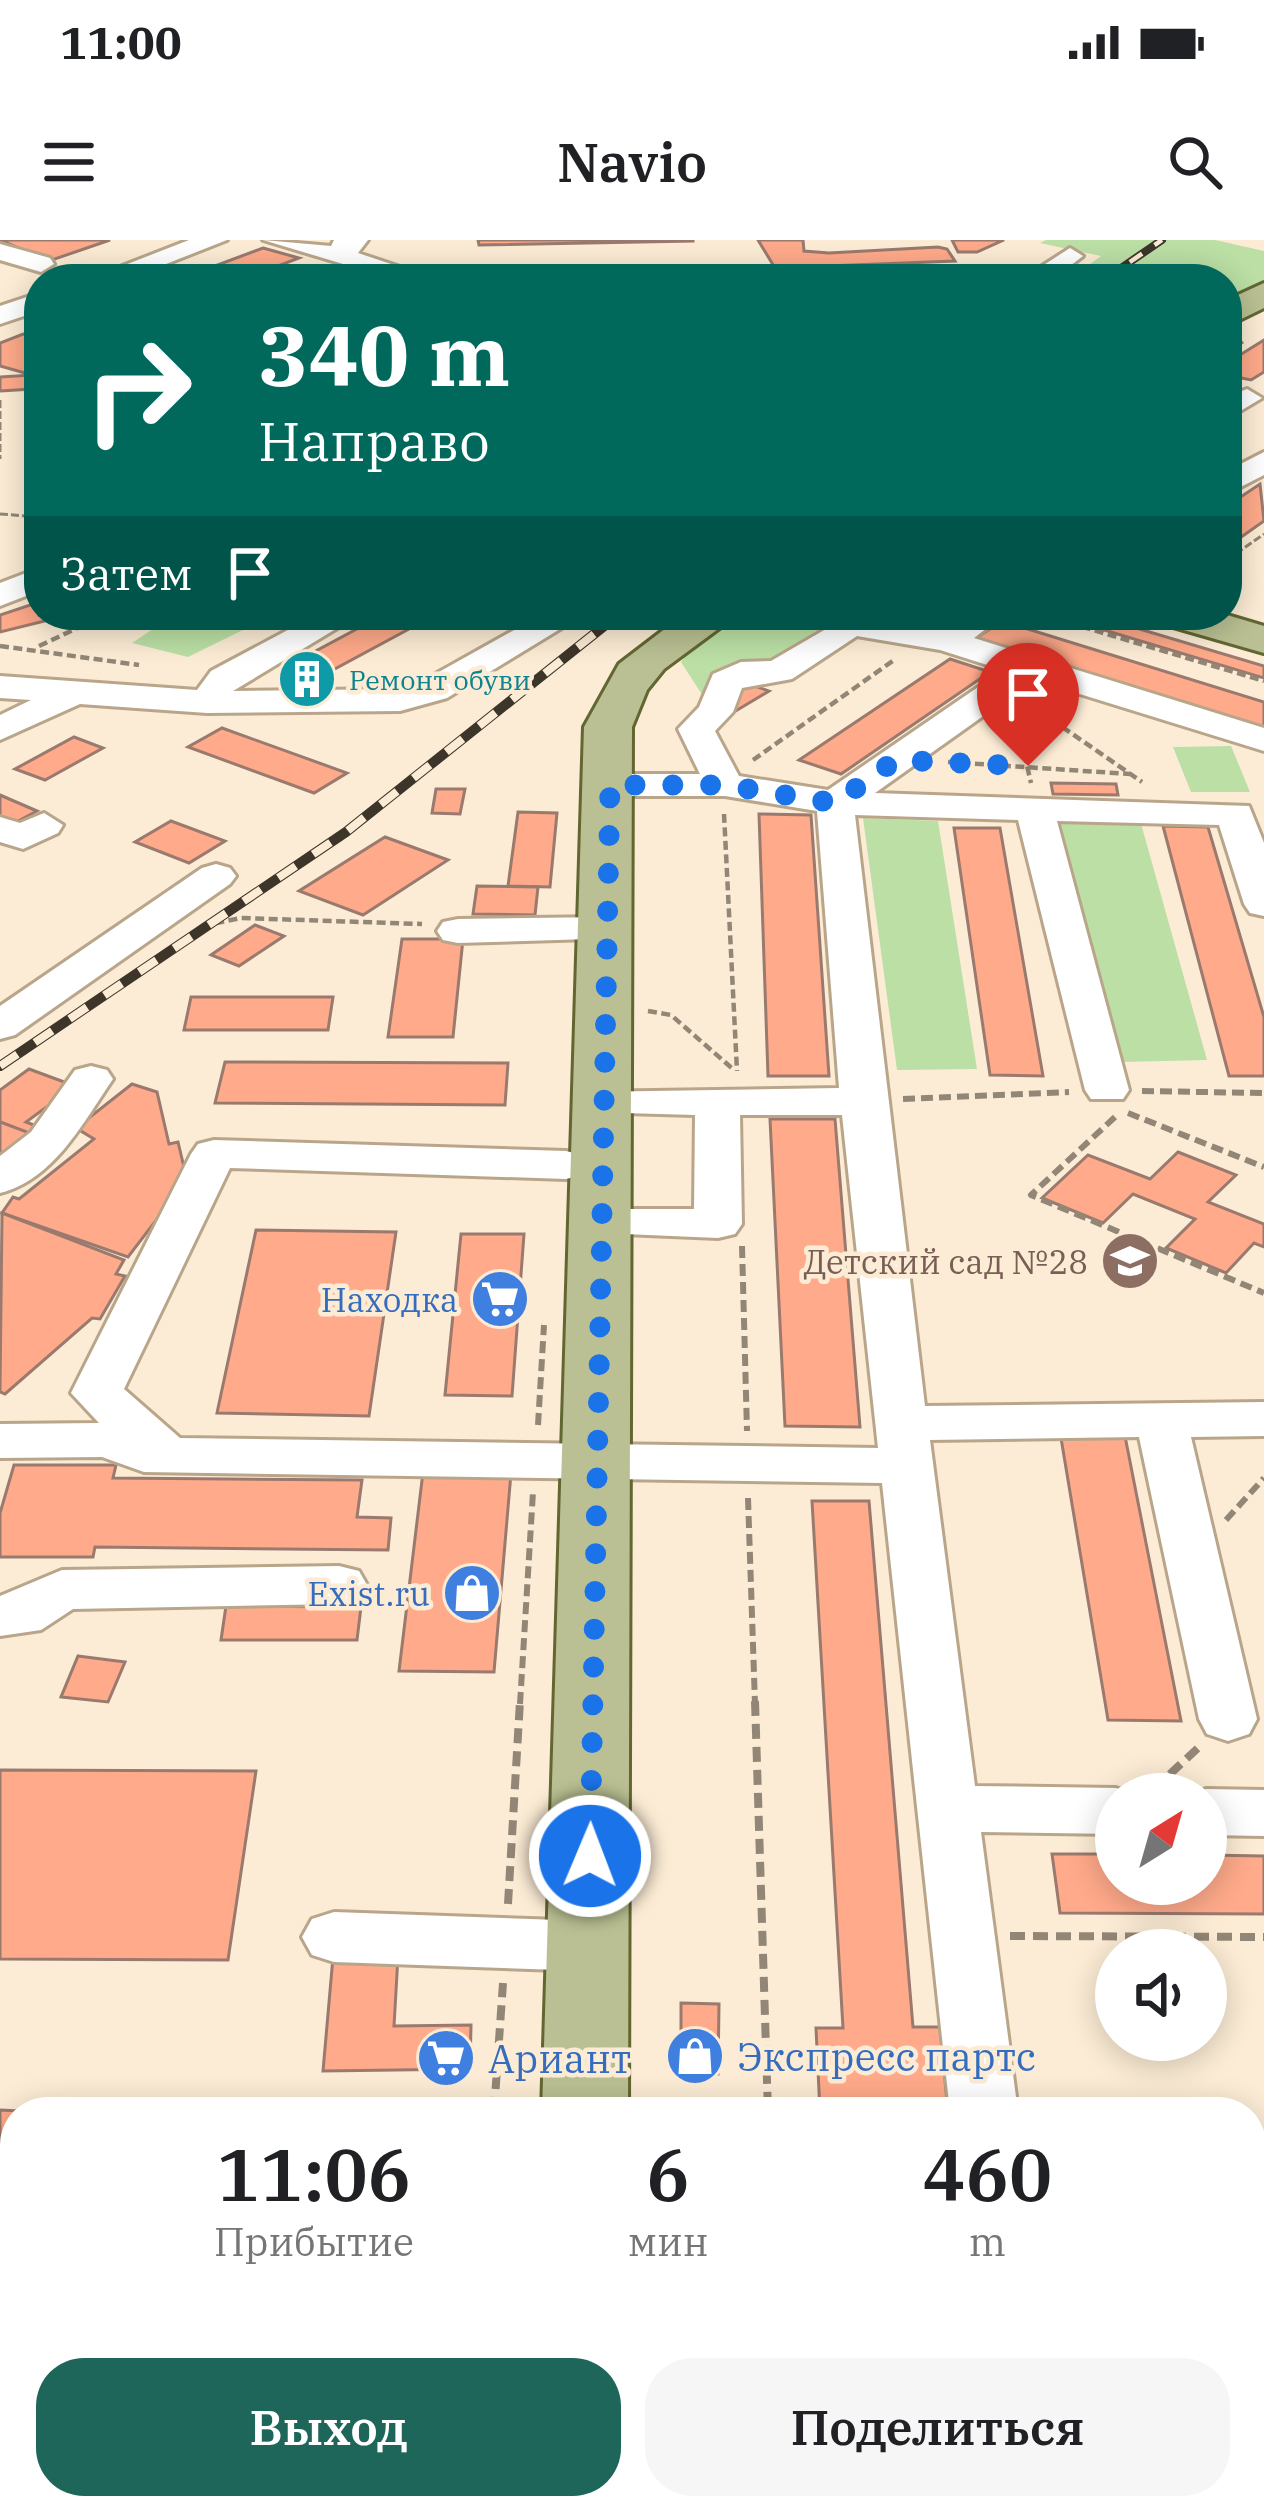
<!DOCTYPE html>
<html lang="ru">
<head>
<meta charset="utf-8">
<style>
  body { margin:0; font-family:"IBM Plex Serif",serif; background:#f6f6f6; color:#202124; height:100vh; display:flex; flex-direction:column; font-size:45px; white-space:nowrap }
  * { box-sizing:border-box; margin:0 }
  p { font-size:39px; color:#757577 }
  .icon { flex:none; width:66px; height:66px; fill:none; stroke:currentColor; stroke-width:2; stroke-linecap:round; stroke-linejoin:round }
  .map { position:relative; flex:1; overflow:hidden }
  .sheet { position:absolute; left:0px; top:1857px; width:1266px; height:423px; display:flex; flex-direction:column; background:#fff; border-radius:48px 48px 0 0; box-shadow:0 6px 30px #0003 }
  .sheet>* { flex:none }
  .banner { position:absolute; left:24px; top:24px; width:1218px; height:366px; border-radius:48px; box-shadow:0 6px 30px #0003; background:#00695c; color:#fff; overflow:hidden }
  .needle { width:78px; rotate:37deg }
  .fabs { position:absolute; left:1095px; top:1533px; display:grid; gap:24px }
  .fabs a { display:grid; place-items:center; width:132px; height:132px; border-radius:50%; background:#fff; box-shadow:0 6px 30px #0003; font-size:60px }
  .pin { position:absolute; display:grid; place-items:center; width:102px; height:102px; color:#fff; margin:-123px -51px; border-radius:50% 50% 50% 0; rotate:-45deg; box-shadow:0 0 12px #0007 }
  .pin .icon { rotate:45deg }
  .me { position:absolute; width:132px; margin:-66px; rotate:1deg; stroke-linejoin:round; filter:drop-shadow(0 0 9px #0008) }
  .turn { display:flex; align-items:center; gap:42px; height:252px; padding:0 36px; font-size:54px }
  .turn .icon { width:156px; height:156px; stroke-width:2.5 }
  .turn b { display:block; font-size:84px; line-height:102px }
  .then { display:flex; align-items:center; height:114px; padding:0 36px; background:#0003; gap:24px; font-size:45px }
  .eta { display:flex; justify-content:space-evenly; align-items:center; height:204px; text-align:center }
  .eta b { font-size:72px; font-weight:600; line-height:84px }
  .button { display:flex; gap:24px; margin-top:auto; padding:24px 36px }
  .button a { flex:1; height:138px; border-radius:48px; background:#1f665a; color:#fff; font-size:48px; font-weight:600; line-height:138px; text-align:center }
  .button a+a { background:#f6f6f6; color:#202124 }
  .status { display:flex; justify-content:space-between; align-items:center; height:84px; padding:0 60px; background:#fff; direction:ltr }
  .status svg { height:33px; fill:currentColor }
  header { display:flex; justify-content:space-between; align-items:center; height:156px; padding:0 36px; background:#fff; font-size:54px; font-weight:600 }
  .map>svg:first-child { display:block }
  .green { fill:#bbdfa5 }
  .building { fill:#ffaa8a; stroke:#9a7a6e; stroke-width:3 }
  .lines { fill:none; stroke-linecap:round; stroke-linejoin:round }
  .minor-casing { stroke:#b9a68a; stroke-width:6 }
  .major-casing { stroke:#626732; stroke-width:6 }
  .path-far3 { stroke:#928776; stroke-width:3; stroke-dasharray:8 3; stroke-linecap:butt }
  .path-far2 { stroke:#928776; stroke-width:4.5; stroke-dasharray:9 4.5; stroke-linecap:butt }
  .path-far1 { stroke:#928776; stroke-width:6; stroke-dasharray:12 6; stroke-linecap:butt }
  .path { stroke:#928776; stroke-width:8; stroke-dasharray:15 8; stroke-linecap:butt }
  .minor { fill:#fff; fill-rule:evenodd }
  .major { fill:#bac093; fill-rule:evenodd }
  .rail-far1-casing { stroke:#3d3529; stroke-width:8 }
  .rail-casing { stroke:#3d3529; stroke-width:10 }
  .rail-far1 { stroke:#fcecd5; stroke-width:4.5; stroke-dasharray:15; stroke-linecap:butt }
  .rail { stroke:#fcecd5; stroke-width:8; stroke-dasharray:21; stroke-linecap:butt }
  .route { stroke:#1a73e8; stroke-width:21; stroke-dasharray:0 37.8 }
  .labels { text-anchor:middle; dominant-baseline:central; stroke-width:9; stroke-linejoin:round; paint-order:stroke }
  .far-culture-label { font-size:27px; fill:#0d838f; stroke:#fcecd5; text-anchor:start }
  .education-label { font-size:33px; fill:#785e54; stroke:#fcecd5; text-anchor:end }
  .shop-label { font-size:33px; fill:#366cbe; stroke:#fcecd5; text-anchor:end }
  .near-shop-label { font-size:39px; fill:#366cbe; stroke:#fcecd5; text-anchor:start }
</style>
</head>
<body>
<div class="status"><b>11:00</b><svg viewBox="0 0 49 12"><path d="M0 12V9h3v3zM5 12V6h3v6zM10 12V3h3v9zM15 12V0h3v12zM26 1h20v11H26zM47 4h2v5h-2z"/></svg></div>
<header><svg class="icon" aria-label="menu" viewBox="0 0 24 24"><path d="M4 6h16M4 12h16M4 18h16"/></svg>Navio<svg class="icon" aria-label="search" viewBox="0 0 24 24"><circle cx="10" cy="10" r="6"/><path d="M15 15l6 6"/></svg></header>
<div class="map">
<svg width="1264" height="2279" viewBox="0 0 1264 2279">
  <rect width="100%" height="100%" fill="#fcecd5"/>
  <g class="green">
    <path d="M1046,0H1215L1264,11V40L1227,61V39H1070L1101,16L1040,3Z"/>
    <path d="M174,375H247L252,379L251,386L188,417L132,403Z"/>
    <path d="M745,375H823L815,380L832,392L710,467L681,422L696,404Z"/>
    <path d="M1231,506L1250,552H1191L1173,507Z"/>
    <path d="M863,578L938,581L977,829L897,830Z"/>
    <path d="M1059,579L1140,580L1207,820L1120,822Z"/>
  </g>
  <g class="building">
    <path d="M0,0H110L49,21Z"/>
    <path d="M478,0H693V1L479,5Z"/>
    <path d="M758,0H803L804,11L829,13L938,7L947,9L955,21L775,28Z"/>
    <path d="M952,0H1004L977,12H958Z"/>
    <path d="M263,8L299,18L244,39H180Z"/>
    <path d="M356,28L398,39L335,37Z"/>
    <path d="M23,94L39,98V150L32,151V135L0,126V103Z"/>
    <path d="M1264,100V132L1251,140L1227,135V123Z"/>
    <path d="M32,135V149L0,151V137Z"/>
    <path d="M39,150V262L27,263L32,151Z"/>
    <path d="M1260,244L1264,281L1227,307V266Z"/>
    <path d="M39,362V375H69L0,392V375Z"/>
    <path d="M383,375H435L316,439L284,428Z"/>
    <path d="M868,375H953L925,393Z"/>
    <path d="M1106,379L1264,426V438L1094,387Z"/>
    <path d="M1002,381L1264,462V488L976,398Z"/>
    <path d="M950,419L990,432L841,534L799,520Z"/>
    <path d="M738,440L769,451L734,472Z"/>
    <path d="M222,488L347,533L314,553L188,507Z"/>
    <path d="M74,497L103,508L45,540L15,529Z"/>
    <path d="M1051,543L1116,544L1118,555L1053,554Z"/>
    <path d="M436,549H465L460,574L432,573Z"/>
    <path d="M0,555L37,571L5,588L0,586Z"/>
    <path d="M518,572L557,573L550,647L508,646Z"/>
    <path d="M759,574L811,575L829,836H768Z"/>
    <path d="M171,581L225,601L189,623L135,602Z"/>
    <path d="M1163,586L1208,587L1264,777V836H1229Z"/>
    <path d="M954,588H1000L1043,836L990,835Z"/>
    <path d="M385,597L448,620L363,675L299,651Z"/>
    <path d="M477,646L538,647L535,675L473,674Z"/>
    <path d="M255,685L284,696L239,726L211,715Z"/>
    <path d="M402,699H463L453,797H388Z"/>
    <path d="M191,757H333L328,790H184Z"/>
    <path d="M225,822L508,823L505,865L215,863Z"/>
    <path d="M29,829L75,846L26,882L44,889L35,896L0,882V850Z"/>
    <path d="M132,844L157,852L169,904L178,902L187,940L128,1017L2,973L13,957L19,959L94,899L76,888Z"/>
    <path d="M770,879H835L860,1187L785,1186Z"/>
    <path d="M0,882L40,897L0,927Z"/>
    <path d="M1178,912L1236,935L1208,962L1264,984V1007L1254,1003L1226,1033L1166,1008L1195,979L1133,954L1103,983L1042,958L1088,915L1150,939Z"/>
    <path d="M2,973L124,1020L116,1034L125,1036L100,1079L92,1078L5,1154L0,1152Z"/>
    <path d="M256,990L396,992L369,1176L217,1173Z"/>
    <path d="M461,994H524L512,1156L445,1155Z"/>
    <path d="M1059,1186H1123L1181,1481L1108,1480Z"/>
    <path d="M14,1225H116L113,1238L362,1240L357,1277L391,1278L388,1310L95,1307L93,1317H0V1273Z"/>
    <path d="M423,1232L511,1233L494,1432L399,1431Z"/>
    <path d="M812,1261H869L913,1787H940L948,1872H820L816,1788H843Z"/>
    <path d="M226,1366L361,1367L357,1400H221Z"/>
    <path d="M78,1416L125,1422L108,1462L61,1457Z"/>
    <path d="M0,1530L256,1531L228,1720L0,1719Z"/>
    <path d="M1052,1614H1116V1644H1206V1615L1264,1616V1674L1060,1673Z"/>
    <path d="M398,1716L394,1786L471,1785L470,1829L323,1831L333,1717Z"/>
    <path d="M681,1763L719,1764L718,1834H681Z"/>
    <path d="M0,1870L40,1872H15V1922L0,1921Z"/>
    <path d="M7,2006H15V2261L12,2279H0V2042Z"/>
    <path d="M1251,2162L1264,2172V2269L1255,2279H962L975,2265H1251Z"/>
    <path d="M94,2265H193L191,2279H92Z"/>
    <path d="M286,2265H336L335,2279H284Z"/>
    <path d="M400,2265H453L452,2279H399Z"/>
  </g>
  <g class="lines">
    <defs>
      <g id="minor">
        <path d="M189,0H227L128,39H89Z"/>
        <path d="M263,0L331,6L334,0H368L358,13L436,39H393Z"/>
        <path d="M0,4L50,18L54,24L41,32L0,20Z"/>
        <path d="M1070,8L1083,16L1053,39H1022Z"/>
        <path d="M39,53V71L0,84V66Z"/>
        <path d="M1247,149L1262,158L1227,179V157Z"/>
        <path d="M1264,212V235L1227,254V231Z"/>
        <path d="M39,328V351L0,366V343Z"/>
        <path d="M316,375H359L233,451L398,449L421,442L541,375H583L447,458L400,471L207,473L80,464L0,500V475L31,460L0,458V436L197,450L211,431Z"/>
        <path d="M850,375L940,390L963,375H1004L974,398L1264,488V511L1028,438L1024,447L875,553L1249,566L1264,603V676L1250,673L1244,664L1219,585L1057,581L1129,850L1123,859H1091L1085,850L1018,580L855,575L925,1166L1264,1162V1196L1191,1197L1257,1479L1249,1494L1228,1501L1207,1494L1199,1479L1139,1197L930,1200L975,1546L1116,1548L1135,1554H1116V1594L981,1592L1018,1872H950L882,1243L144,1232L102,1217L0,1218V1184L99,1183L71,1153L191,914L198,904L214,900L566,911L582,915L589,925L582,935L566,939L230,928L124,1149L180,1198L878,1208L842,875H740L742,984L735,994L718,998L601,993L584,989L577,979L584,969H694L695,875L589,872L583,862L589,852L839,848L817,571L725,556H611L592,545L611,534H700L678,489L699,467L713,434L741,422L771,421ZM857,396L940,410L1003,430L828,550L739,536L715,491L733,472L742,448L792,439Z"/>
        <path d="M44,573L63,585L58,593L23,609L0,602V577L20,583Z"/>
        <path d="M216,624L230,628L236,636L230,644L15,795L0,799V766L202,628Z"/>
        <path d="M608,677L623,680L629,689L623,698L458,703L443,700L437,691L443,682L458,679Z"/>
        <path d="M91,826L107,830L113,839C84,881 54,940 0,953V916L31,892L75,830Z"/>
        <path d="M339,1326L359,1331L367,1345L359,1359L339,1364L73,1369L41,1390L0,1396V1356L62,1330Z"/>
        <path d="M1206,1549L1264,1550V1596L1206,1595V1554H1190Z"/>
        <path d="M334,1672L588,1681L610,1688L620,1706L610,1724L588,1731L334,1722L312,1715L302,1697L312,1679Z"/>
        <rect x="0" y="1927" width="15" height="60"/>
        <path d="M15,2263V2265H90L87,2279H11Z"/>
        <path d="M204,2265H280L279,2279H203Z"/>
        <path d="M330,2265H406L405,2279H329Z"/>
      </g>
      <g id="major">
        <path d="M1264,43V68L1227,86V60Z"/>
        <path d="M683,375H737L664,429L647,450L632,487L628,1872H542L584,487L619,424Z"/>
        <path d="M1157,375H1227L1264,386V413L1163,384Z"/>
        <rect x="528" y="2265" width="98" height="14"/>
      </g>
    </defs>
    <use href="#minor" class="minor-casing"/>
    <use href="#major" class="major-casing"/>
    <g class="path-far3">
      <path d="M1227,112L1245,101"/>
      <path d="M0,160V219"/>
      <path d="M0,274L39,277"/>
      <path d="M1227,320L1264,294"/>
    </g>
    <g class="path-far2">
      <path d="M250,375L254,388"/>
      <path d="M1043,375L1264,441"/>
      <path d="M96,382L129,375"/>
      <path d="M0,406L139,425"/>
      <path d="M39,406L105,375"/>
      <path d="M1029,464L1142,542"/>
      <path d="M1015,474L1031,543"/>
      <path d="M753,520L894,420"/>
      <path d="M948,522L1130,534"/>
      <path d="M724,574L737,831"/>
      <path d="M202,686L241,678L422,684"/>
      <path d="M648,771L671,775L734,830"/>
    </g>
    <g class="path-far1">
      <path d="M1142,851L1264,853"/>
      <path d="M903,859L1069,852"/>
      <path d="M1128,873L1264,927"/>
      <path d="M1115,877L1031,955L1264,1053"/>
      <path d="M742,1006L747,1191"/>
      <path d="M538,1185L544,1085"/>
      <path d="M748,1258L755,1464"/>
      <path d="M1226,1280L1264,1238"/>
      <path d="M520,1464L533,1252"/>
    </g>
    <g class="path">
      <path d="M755,1461L768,1872"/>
      <path d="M1153,1550L1200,1506"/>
      <path d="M508,1664L520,1461"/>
      <path d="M1010,1696L1264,1697"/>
      <path d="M494,1872L503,1743"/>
      <path d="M1251,2092L1264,2102"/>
      <path d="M801,2265L802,2279"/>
      <path d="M905,2279L918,2265"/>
    </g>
    <use href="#minor" class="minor"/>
    <use href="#major" class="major"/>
    <defs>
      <path id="rail-far1" d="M1105,39L1162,0"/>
      <path id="rail" d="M0,826L346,592L618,375"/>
    </defs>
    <use href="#rail-far1" class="rail-far1-casing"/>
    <use href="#rail" class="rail-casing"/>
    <use href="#rail-far1" class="rail-far1"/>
    <use href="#rail" class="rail"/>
  </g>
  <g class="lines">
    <path class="route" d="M590,1616L610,545H724L835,563L896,520L1028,526"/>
  </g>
  <defs>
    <symbol id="building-disc" viewBox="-11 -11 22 22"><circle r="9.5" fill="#0f9aa8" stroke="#fcecd5"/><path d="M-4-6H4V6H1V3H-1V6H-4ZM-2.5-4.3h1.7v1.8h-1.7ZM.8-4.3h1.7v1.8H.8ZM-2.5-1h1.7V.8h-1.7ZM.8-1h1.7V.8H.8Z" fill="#fff"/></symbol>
    <symbol id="school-disc" viewBox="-11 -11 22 22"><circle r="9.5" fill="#8d6e63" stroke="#fcecd5"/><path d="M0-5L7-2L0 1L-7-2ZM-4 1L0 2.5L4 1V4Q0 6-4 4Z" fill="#fff"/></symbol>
    <symbol id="supermarket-disc" viewBox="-11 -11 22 22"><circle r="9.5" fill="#3f7fe0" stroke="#fcecd5"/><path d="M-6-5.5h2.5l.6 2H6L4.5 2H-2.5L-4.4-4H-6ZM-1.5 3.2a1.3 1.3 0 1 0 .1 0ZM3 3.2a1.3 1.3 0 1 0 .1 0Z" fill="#fff"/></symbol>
    <symbol id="shop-disc" viewBox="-11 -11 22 22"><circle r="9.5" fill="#3f7fe0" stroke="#fcecd5"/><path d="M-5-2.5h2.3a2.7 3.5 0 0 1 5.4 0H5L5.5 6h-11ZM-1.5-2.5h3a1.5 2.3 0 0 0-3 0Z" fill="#fff"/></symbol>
  </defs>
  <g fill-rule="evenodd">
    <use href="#building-disc" x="274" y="406" width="66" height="66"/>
    <use href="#school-disc" x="1097" y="988" width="66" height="66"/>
    <use href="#supermarket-disc" x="467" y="1026" width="66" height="66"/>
    <use href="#shop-disc" x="439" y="1320" width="66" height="66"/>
    <use href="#shop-disc" x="662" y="1783" width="66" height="66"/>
    <use href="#supermarket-disc" x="413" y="1785" width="66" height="66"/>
  </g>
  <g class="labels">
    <g class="far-culture-label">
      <text x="349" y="439">Ремонт обуви</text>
    </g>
    <g class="education-label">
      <text x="1088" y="1021">Детский сад №28</text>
    </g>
    <g class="shop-label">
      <text x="458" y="1059">Находка</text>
      <text x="430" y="1353">Exist.ru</text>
    </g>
    <g class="near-shop-label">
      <text x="737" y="1816">Экспресс партс</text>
      <text x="488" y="1818">Ариант</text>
    </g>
  </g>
</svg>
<div class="fabs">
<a><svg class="needle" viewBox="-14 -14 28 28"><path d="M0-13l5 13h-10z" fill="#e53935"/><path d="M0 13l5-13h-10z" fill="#757577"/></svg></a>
<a><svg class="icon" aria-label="sound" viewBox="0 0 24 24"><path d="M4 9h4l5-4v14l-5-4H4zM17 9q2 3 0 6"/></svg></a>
</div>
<div class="pin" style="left:1028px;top:526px;background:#d93025"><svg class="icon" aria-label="arrive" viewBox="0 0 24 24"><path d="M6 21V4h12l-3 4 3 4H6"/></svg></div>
<svg class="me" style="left:590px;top:1616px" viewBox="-20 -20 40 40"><circle r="17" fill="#1a73e8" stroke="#fff" stroke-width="3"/><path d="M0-11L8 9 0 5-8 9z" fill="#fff"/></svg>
<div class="banner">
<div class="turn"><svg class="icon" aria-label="right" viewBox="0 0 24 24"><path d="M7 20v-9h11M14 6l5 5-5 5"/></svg><div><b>340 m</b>Направо</div></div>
<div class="then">Затем<svg class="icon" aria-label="arrive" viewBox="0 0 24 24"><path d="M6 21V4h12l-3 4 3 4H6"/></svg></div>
</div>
<section class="sheet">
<div class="eta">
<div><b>11:06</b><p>Прибытие</p></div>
<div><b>6</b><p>мин</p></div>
<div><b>460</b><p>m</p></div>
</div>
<div class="button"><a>Выход</a><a>Поделиться</a></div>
</section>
</div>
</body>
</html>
